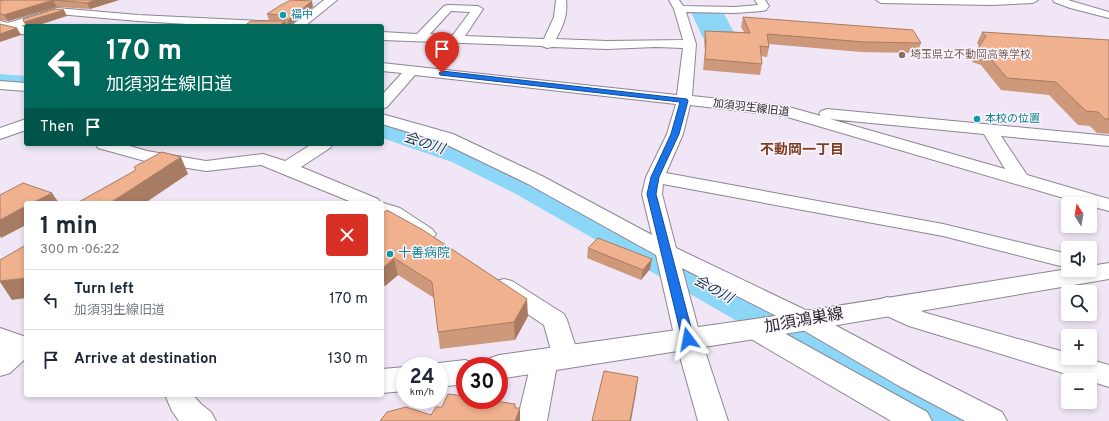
<!DOCTYPE html>
<html lang="en">
<head>
<meta charset="utf-8">
<style>
  body { margin:0; font-family:Overpass,"Noto Sans JP",sans-serif; background:#f6f6f7; color:#1f2937; height:100vh; display:flex; flex-direction:column; font-size:15px; white-space:nowrap }
  * { box-sizing:border-box; margin:0 }
  p { font-size:13px; color:#747a83 }
  .icon { flex:none; width:22px; height:22px; fill:none; stroke:currentColor; stroke-width:2; stroke-linecap:round; stroke-linejoin:round }
  .map { position:relative; flex:1; overflow:hidden }
  .sheet { position:absolute; left:24px; top:201px; width:360px; height:196px; display:flex; flex-direction:column; background:#fff; border-radius:4px; box-shadow:0 2px 6px #0003 }
  .sheet>* { flex:none }
  .banner { position:absolute; left:24px; top:24px; width:360px; height:122px; border-radius:4px; box-shadow:0 2px 6px #0003; background:#00695c; color:#fff; overflow:hidden }
  .needle { width:26px; rotate:349deg }
  .controls { position:absolute; left:1061px; top:197px; display:grid; gap:8px }
  .controls a { display:grid; place-items:center; width:36px; height:36px; border-radius:4px; background:#fff; box-shadow:0 2px 6px #0003; font-size:20px }
  .speed { position:absolute; left:396px; top:357px; display:flex; gap:8px; font-size:20px; font-weight:700; text-align:center }
  .speed>* { display:grid; place-content:center; width:52px; height:52px; border-radius:50%; background:#fff; box-shadow:0 2px 6px #0003; line-height:1 }
  .speed small { font-size:10px; font-weight:400 }
  .speed .limit { border:6px solid #d22; background:#fff; color:#111 }
  .pin { position:absolute; display:grid; place-items:center; width:34px; height:34px; color:#fff; margin:-41px -17px; border-radius:50% 50% 50% 0; rotate:-45deg; box-shadow:0 0 4px #0007 }
  .pin .icon { rotate:45deg }
  .me { position:absolute; width:44px; margin:-22px; rotate:347deg; stroke-linejoin:round; filter:drop-shadow(0 0 3px #0008) }
  .turn { display:flex; align-items:center; gap:14px; height:84px; padding:0 16px; font-size:18px }
  .turn .icon { width:52px; height:52px; stroke-width:2.5 }
  .turn b { display:block; font-size:28px; line-height:34px }
  .then { display:flex; align-items:center; height:38px; padding:0 16px; background:#0003; gap:8px; font-size:15px }
  .round { display:grid; place-items:center; flex:none; width:42px; height:42px; border-radius:4px; background:#f6f6f7 }
  .head { display:flex; align-items:center; justify-content:space-between; height:68px; padding:0 16px }
  h1 { font-size:24px; font-weight:700; line-height:30px }
  ul { padding:0; list-style:none }
  li { display:flex; align-items:center; gap:12px; height:60px; padding:0 16px; border-top:1px solid #e0e1e3 }
  li div { flex:1 }
  li b { display:block; font-size:15px }
  li em { font-style:normal }
  .map>svg:first-child { display:block }
  .water { fill:#8cd7f8 }
  .lines { fill:none; stroke-linecap:round; stroke-linejoin:round }
  .river { fill:#8cd7f8; fill-rule:evenodd }
  .minor-casing { stroke:#8e8592; stroke-width:2 }
  .major-casing { stroke:#8e8592; stroke-width:2 }
  .minor { fill:#fff; fill-rule:evenodd }
  .major { fill:#fff; fill-rule:evenodd }
  .wall { fill:#ce987a }
  .shaded-wall { fill:#a87c63 }
  .building { fill:#f0b18e; stroke:#a87c63 }
  .route { fill:#1a73e8; stroke:#114b97 }
  .culture-dot { fill:#0f9aa8; stroke:#fbf5fe; stroke-width:1.5 }
  .education-dot { fill:#8d6e63; stroke:#fbf5fe; stroke-width:1.5 }
  .labels { text-anchor:middle; dominant-baseline:central; stroke-width:3; stroke-linejoin:round; paint-order:stroke }
  .far-culture-label { font-size:11px; fill:#0d838f; stroke:#fbf5fe; text-anchor:start }
  .far-education-label { font-size:11px; fill:#785e54; stroke:#fbf5fe; text-anchor:start }
  .far-street-label { font-size:11px; fill:#2c282d; stroke:#fbf5fe }
  .culture-label { font-size:13px; fill:#0d838f; stroke:#fbf5fe; text-anchor:start }
  .water-label { font-size:14px; font-style:italic; fill:#113442; stroke:#fbf5fe }
  .neighbourhood-label { font-size:14px; font-weight:bold; fill:#803e20; stroke:#fbf5fe }
  .near-street-label { font-size:16px; fill:#2c282d; stroke:#fbf5fe }
</style>
</head>
<body>
<div class="map">
<svg width="1109" height="421" viewBox="0 0 1109 421">
  <rect width="100%" height="100%" fill="#f0e6f5"/>
  <path class="water" d="M691,12H723L737,38H703Z"/>
  <g class="lines">
    <g class="river">
      <path d="M0,74L26,76V90L0,88Z"/>
      <path d="M382,122L472,150L536,182L802,323L968,407L975,421H911L516,194L452,162L382,138Z"/>
    </g>
    <defs>
      <g id="minor">
        <path d="M556,0H566C568,15 563,26 556,39L607,41L683,40L674,9L669,0H679L683,6L735,7L758,5L755,0H765L769,6L766,10L762,11L735,13L686,12L696,44L692,96L785,106L821,116L819,114L821,111L827,109L1109,136V146L1001,136L1027,175L1109,199V211L1090,206V204H1084L784,116L690,105L683,134L666,173L943,224L1068,254V268L943,236L663,184L662,194L676,248L814,314L919,370L1002,412L1007,421H965L899,386L796,326L682,268L701,339L728,421H698L675,339L656,255L528,184L441,142L382,124V114L453,134L542,176L652,235L642,194L646,177L667,134L676,104L415,75L387,107L382,109V95L402,73L382,71V63L677,95L683,48L656,47L607,49L552,47L547,48L542,46L382,40V32L417,34L444,6L448,5L478,6L483,9L465,36L544,39L554,17ZM451,11L470,12L453,35L430,34ZM830,119L984,134L1005,169Z"/>
        <path d="M876,0H1038L1033,3L992,5L881,3Z"/>
        <path d="M1053,0H1068L1109,12V18L1070,8L1054,2Z"/>
        <path d="M57,8L138,15L282,22L286,24L288,26H219L138,21L58,14L5,31L0,28L1,25Z"/>
        <path d="M0,81L26,83V91L0,89Z"/>
        <path d="M26,119V130L0,139V128Z"/>
        <path d="M95,144H123L147,151L206,161L263,154L285,161L312,144H333L330,148L301,167L378,199L380,202L400,208L432,229L436,234L432,239C412,244 400,221 382,215V203H354L261,165L206,171L145,161L98,148Z"/>
        <path d="M504,279L512,281L564,314L567,320L579,357L575,364L566,367L557,365L547,421H517L532,359L536,352L545,349L551,350L544,325L496,293L492,287L496,281Z"/>
        <path d="M887,297L926,313L1068,353V358H1084L1109,365V387L1090,381V380H1086L909,326L878,312L875,306L878,300Z"/>
        <path d="M755,320L764,322L927,412L932,421H891L746,336L742,329L746,322Z"/>
        <path d="M20,338L26,340V358L10,373L0,376V350L11,341Z"/>
        <path d="M165,395H193L201,404L211,412L216,421H179L172,411Z"/>
      </g>
      <g id="major">
        <path d="M324,0H337L305,26H291Z"/>
        <path d="M0,21L26,27V35L0,29Z"/>
        <path d="M1109,263V279L755,339L499,379V366H485L488,359L499,355L755,319L1068,269L1090,270V266Z"/>
        <path d="M0,328L26,337V360L0,351Z"/>
        <path d="M465,360L476,364L477,366H465V384L439,387V366H430L439,363Z"/>
        <path d="M405,367V391L382,393V369Z"/>
      </g>
    </defs>
    <use href="#minor" class="minor-casing"/>
    <use href="#major" class="major-casing"/>
    <use href="#minor" class="minor"/>
    <use href="#major" class="major"/>
  </g>
  <g class="wall">
    <path d="M4,0H119L90,9L57,7L8,21L0,20V1Z"/>
    <path d="M313,7L289,26L286,23V26H244L284,21H283L269,20L267,14Z"/>
    <path d="M743,17L921,43L917,53L861,52L769,44V47L767,57L761,56L762,64L760,75L703,70L705,51L704,41L705,31L744,32L741,27Z"/>
    <path d="M982,32L1109,40V134L1097,133L1090,126L1078,125L1049,95L1001,90L981,65L972,62L977,50L979,46L977,43Z"/>
    <path d="M382,214L528,316L515,340L440,349L434,298L398,275L385,286L382,285Z"/>
    <path d="M588,248L650,269L641,280L587,258Z"/>
  </g>
  <g class="shaded-wall">
    <path d="M53,0L57,7L8,21L4,15Z"/>
    <path d="M96,0H119L90,9L87,3Z"/>
    <path d="M312,1L313,7L289,26L288,20Z"/>
    <path d="M64,10L67,16L36,26H26L24,22Z"/>
    <path d="M285,21L286,26H279Z"/>
    <path d="M17,28L21,35L0,42V34Z"/>
    <path d="M181,157L188,174L145,203H110Z"/>
    <path d="M52,193L59,203H32Z"/>
    <path d="M26,206V225L1,238L0,236V220Z"/>
    <path d="M394,258L398,275L385,286L382,269Z"/>
    <path d="M652,259L650,269L641,280L643,270Z"/>
    <path d="M26,278V298L12,300L0,282V281Z"/>
    <path d="M527,299L528,316L515,340L514,322Z"/>
    <path d="M638,377L636,393L631,421H630Z"/>
    <path d="M515,404L516,419L520,408V421H515Z"/>
  </g>
  <g class="building">
    <path d="M4,0H96L87,3L53,0L4,15L0,14V1Z"/>
    <path d="M291,0L312,1L288,20L281,15L267,14L281,5Z"/>
    <path d="M55,9L64,10L24,22L23,19Z"/>
    <path d="M743,17L913,30L921,43L864,42L767,34L769,47L760,46L762,64L705,59L706,41L705,31L750,33Z"/>
    <path d="M251,21H285L279,26H244Z"/>
    <path d="M0,24L17,28L0,34Z"/>
    <path d="M982,32L1109,40V119H1105L1098,112L1086,111L1056,82L1007,78L986,53L977,50L986,36Z"/>
    <path d="M162,152L181,157L110,203H77L136,170L134,167Z"/>
    <path d="M23,183L52,193L32,203H26V206L0,220V195Z"/>
    <path d="M387,210L423,230L527,299L514,322L438,332L432,282L394,258L382,269V214Z"/>
    <path d="M598,238L652,259L643,270L588,248Z"/>
    <path d="M26,245V278L0,281V260Z"/>
    <path d="M604,371L638,377L630,421H592Z"/>
    <path d="M448,394L465,396V400H489L515,404V408H520L515,421H380L387,412L406,407L431,415L436,407H442Z"/>
  </g>
  <path class="route" d="M442,71L687,99L688,101L679,134L659,177L656,194L694,339L692,342L688,344L684,342L682,339L647,194L651,177L671,134L680,102L440,75L439,73Z"/>
  <g class="culture-dot">
    <circle cx="283" cy="15" r="4"/>
    <circle cx="977" cy="119" r="4"/>
    <circle cx="390" cy="254" r="4"/>
  </g>
  <circle class="education-dot" cx="902" cy="55" r="4"/>
  <g class="labels">
    <g class="far-culture-label">
      <text x="291" y="15">福中</text>
      <text x="985" y="119">本校の位置</text>
    </g>
    <g class="far-education-label">
      <text x="910" y="55">埼玉県立不動岡高等学校</text>
    </g>
    <g class="far-street-label">
      <text transform="translate(751 108) rotate(7)">加須羽生線旧道</text>
    </g>
    <g class="culture-label">
      <text x="398" y="254">十善病院</text>
    </g>
    <g class="water-label">
      <text transform="translate(424 144) rotate(18)">会の川</text>
      <text transform="translate(713 290) rotate(29)">会の川</text>
    </g>
    <g class="neighbourhood-label">
      <text x="802" y="150">不動岡一丁目</text>
    </g>
    <g class="near-street-label">
      <text transform="translate(804 321) rotate(-10)">加須鴻巣線</text>
    </g>
  </g>
</svg>
<div class="controls">
<a><svg class="needle" viewBox="-14 -14 28 28"><path d="M0-13l5 13h-10z" fill="#e53935"/><path d="M0 13l5-13h-10z" fill="#747a83"/></svg></a>
<a><svg class="icon" aria-label="sound" viewBox="0 0 24 24"><path d="M4 9h4l5-4v14l-5-4H4zM17 9q2 3 0 6"/></svg></a>
<a><svg class="icon" aria-label="search" viewBox="0 0 24 24"><circle cx="10" cy="10" r="6"/><path d="M15 15l6 6"/></svg></a>
<a>+</a>
<a>−</a>
</div>
<div class="speed"><div>24<small>km/h</small></div><div class="limit">30</div></div>
<div class="pin" style="left:442px;top:73px;background:#d93025"><svg class="icon" aria-label="arrive" viewBox="0 0 24 24"><path d="M6 21V4h12l-3 4 3 4H6"/></svg></div>
<svg class="me" style="left:688px;top:339px" viewBox="-20 -20 40 40"><path d="M0-17L14 15 0 8-14 15z" fill="#1a73e8" stroke="#fff" stroke-width="4"/></svg>
<div class="banner">
<div class="turn"><svg class="icon" aria-label="left" viewBox="0 0 24 24"><path d="M17 20v-9H6M10 6l-5 5 5 5"/></svg><div><b>170 m</b>加須羽生線旧道</div></div>
<div class="then">Then<svg class="icon" aria-label="arrive" viewBox="0 0 24 24"><path d="M6 21V4h12l-3 4 3 4H6"/></svg></div>
</div>
<section class="sheet">
<div class="head"><div><h1>1 min</h1><p>300 m · 06:22</p></div><a class="round" style="background:#d93025;color:#fff"><svg class="icon" aria-label="close" viewBox="0 0 24 24"><path d="M6 6l12 12M18 6L6 18"/></svg></a></div>
<ul>
<li><svg class="icon" aria-label="left" viewBox="0 0 24 24"><path d="M17 20v-9H6M10 6l-5 5 5 5"/></svg><div><b>Turn left</b><p>加須羽生線旧道</p></div><em>170 m</em></li>
<li><svg class="icon" aria-label="arrive" viewBox="0 0 24 24"><path d="M6 21V4h12l-3 4 3 4H6"/></svg><div><b>Arrive at destination</b></div><em>130 m</em></li>
</ul>
</section>
</div>
</body>
</html>
